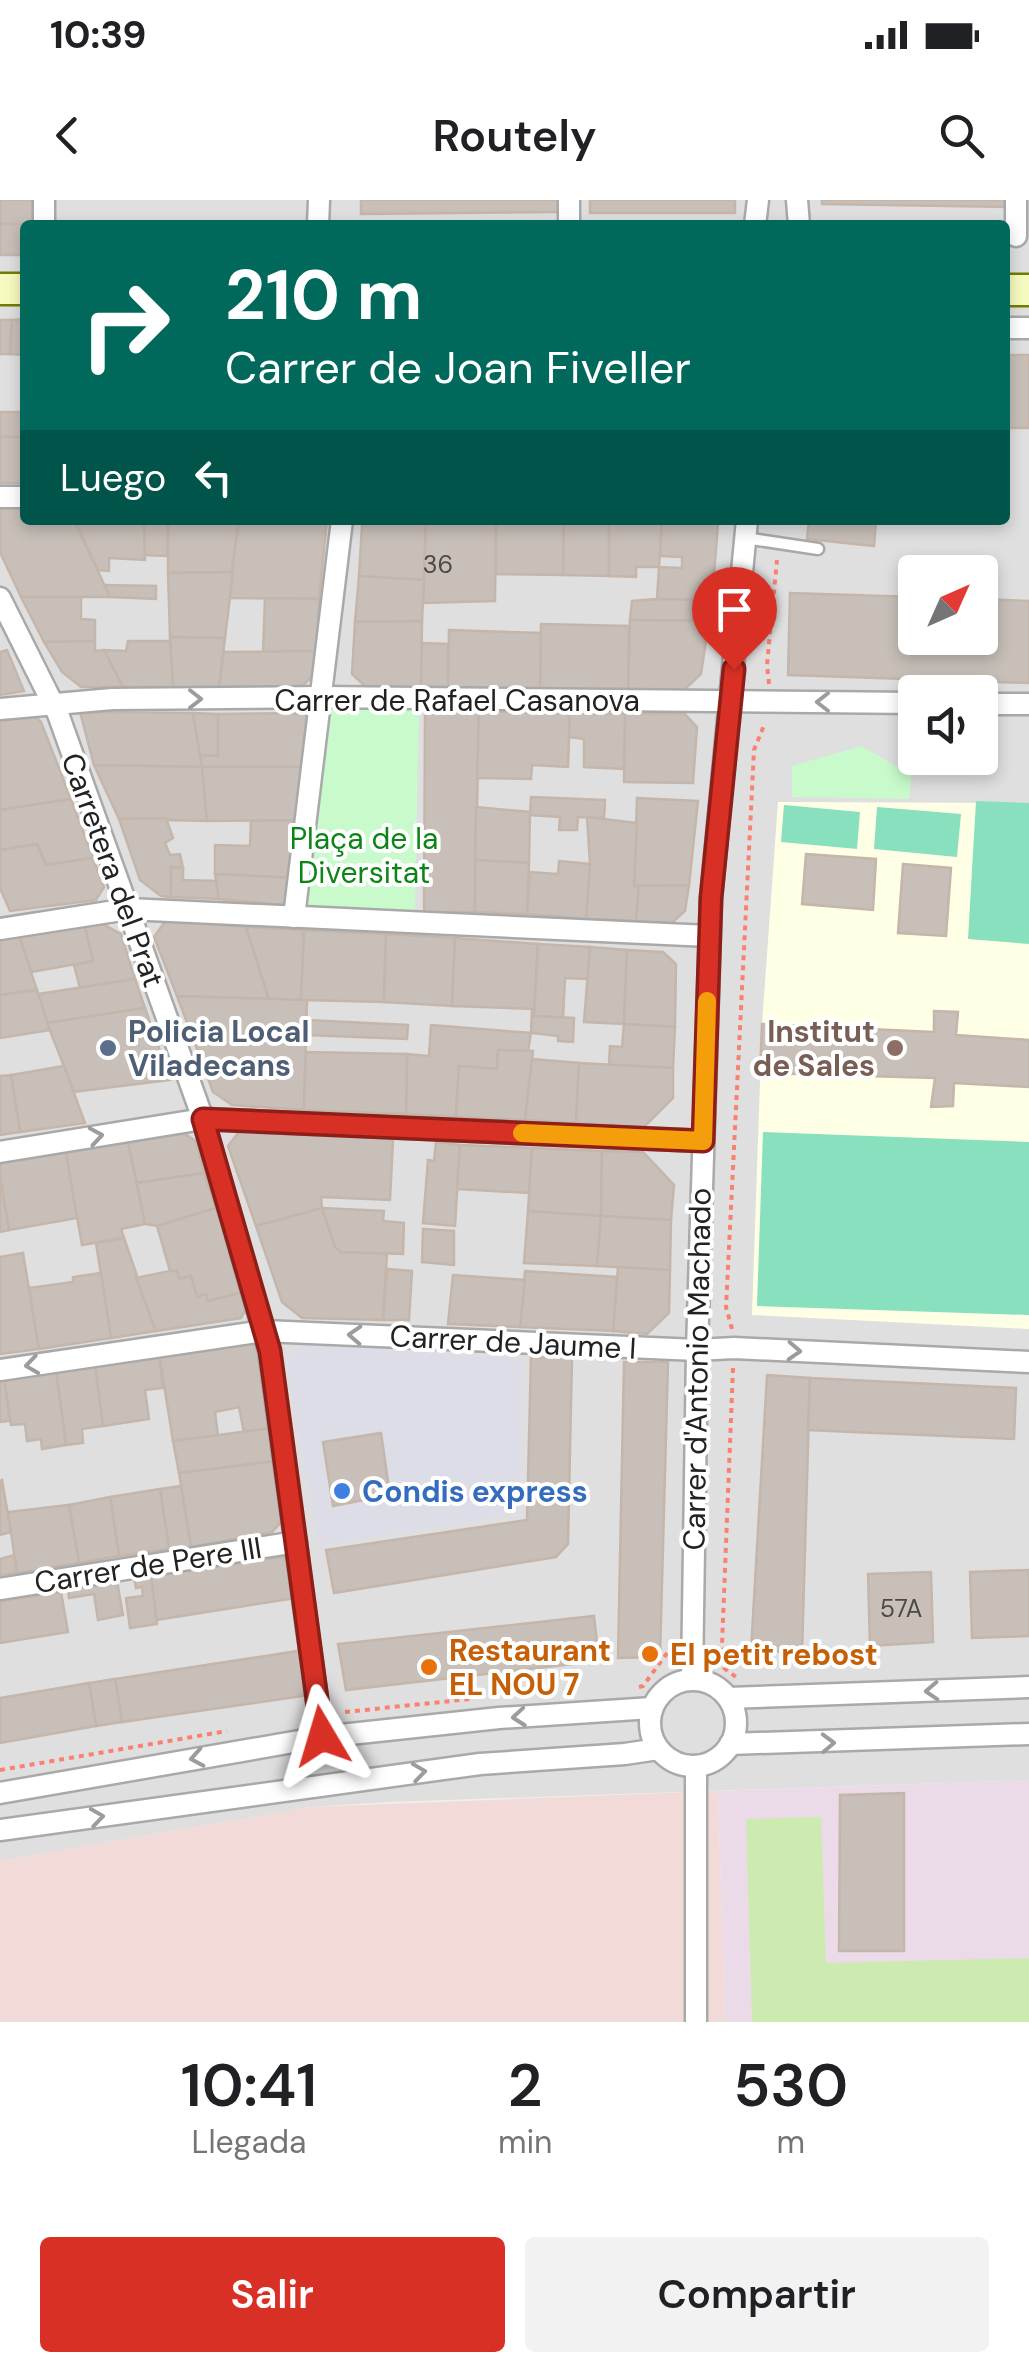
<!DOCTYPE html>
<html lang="es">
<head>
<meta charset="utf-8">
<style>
  body { margin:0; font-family:"DM Sans",sans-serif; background:#f2f2f2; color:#202124; height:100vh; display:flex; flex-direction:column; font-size:38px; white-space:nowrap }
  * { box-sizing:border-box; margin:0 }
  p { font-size:32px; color:#757577 }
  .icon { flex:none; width:55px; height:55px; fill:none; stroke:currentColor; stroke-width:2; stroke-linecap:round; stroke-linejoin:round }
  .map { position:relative; height:1822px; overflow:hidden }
  .side { display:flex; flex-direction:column; background:#fff; flex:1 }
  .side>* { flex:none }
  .guide { position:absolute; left:20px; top:20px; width:990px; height:305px; border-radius:10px; box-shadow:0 5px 15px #0003; background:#00695c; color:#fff; overflow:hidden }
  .needle { width:65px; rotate:45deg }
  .buttons { position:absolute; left:898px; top:355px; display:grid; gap:20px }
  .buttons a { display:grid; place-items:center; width:100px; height:100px; border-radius:10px; background:#fff; box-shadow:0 5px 15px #0003; font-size:50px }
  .pin { position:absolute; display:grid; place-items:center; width:85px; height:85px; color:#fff; margin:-102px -42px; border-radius:50% 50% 50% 0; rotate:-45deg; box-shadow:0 0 10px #0007 }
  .pin .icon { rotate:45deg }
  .me { position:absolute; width:110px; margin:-55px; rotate:353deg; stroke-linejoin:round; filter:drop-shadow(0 0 8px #0008) }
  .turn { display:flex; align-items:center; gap:35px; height:210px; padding:0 40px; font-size:45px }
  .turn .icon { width:130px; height:130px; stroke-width:2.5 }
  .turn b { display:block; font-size:70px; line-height:85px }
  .then { display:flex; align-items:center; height:95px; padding:0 40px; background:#0003; gap:20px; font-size:38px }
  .eta { display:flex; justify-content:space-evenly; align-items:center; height:170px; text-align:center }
  .eta b { font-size:60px; font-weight:600; line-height:70px }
  .action { display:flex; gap:20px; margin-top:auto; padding:20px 40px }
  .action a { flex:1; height:115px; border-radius:10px; background:#d93025; color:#fff; font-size:40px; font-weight:600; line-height:115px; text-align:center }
  .action a+a { background:#f2f2f2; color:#202124 }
  .status { display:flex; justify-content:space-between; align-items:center; height:70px; padding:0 50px; background:#fff; direction:ltr }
  .status svg { height:28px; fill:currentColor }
  header { display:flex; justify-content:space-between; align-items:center; height:130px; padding:0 40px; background:#fff; font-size:45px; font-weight:600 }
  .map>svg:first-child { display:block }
  .residential { fill:#e0dfdf; fill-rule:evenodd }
  .commercial { fill:#f2dad9 }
  .industrial { fill:#ebdbe8 }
  .education { fill:#ffffe5 }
  .grass { fill:#cdebb0 }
  .park { fill:#c8facc }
  .pitch { fill:#88e0be }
  .plaza { fill:#dddde8 }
  .building { fill:#c7bfb8; stroke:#c4b6ab; stroke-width:2.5 }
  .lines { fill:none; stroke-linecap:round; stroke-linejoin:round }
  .lane-casing { stroke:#a9a9a9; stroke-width:15 }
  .street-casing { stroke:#a9a9a9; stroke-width:25 }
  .secondary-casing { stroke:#707d05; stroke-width:35 }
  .path { stroke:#fa8072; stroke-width:4; stroke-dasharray:5 5; stroke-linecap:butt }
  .lane { stroke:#fff; stroke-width:10 }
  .street { stroke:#fff; stroke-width:20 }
  .secondary { stroke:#f7fabf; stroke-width:30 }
  .oneway { stroke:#9c9c9c }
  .route-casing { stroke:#8d1f18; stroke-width:25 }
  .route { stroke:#d93025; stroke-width:18 }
  .slow { stroke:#f59e0b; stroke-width:18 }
  .service-dot { fill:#5c6f8a; stroke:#fff; stroke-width:4 }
  .education-dot { fill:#8d6e63; stroke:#fff; stroke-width:4 }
  .shop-dot { fill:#3f7fe0; stroke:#fff; stroke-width:4 }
  .food-dot { fill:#e8710a; stroke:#fff; stroke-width:4 }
  .labels { text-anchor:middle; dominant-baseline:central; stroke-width:8; stroke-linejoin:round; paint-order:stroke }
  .number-label { font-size:25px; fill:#4b4948 }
  .street-label { font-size:30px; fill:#222; stroke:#fff }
  .park-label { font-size:30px; fill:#0c8416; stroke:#fff }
  .service-label { font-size:30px; font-weight:bold; fill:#4e5e75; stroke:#fff; text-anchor:start }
  .education-label { font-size:30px; font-weight:bold; fill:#785e54; stroke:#fff; text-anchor:end }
  .shop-label { font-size:30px; font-weight:bold; fill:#366cbe; stroke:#fff; text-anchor:start }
  .food-label { font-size:30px; font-weight:bold; fill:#c56008; stroke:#fff; text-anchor:start }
</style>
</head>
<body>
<div class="status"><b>10:39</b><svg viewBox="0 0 49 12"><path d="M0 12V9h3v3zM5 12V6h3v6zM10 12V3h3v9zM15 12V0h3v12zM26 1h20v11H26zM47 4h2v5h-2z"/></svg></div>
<header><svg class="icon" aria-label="back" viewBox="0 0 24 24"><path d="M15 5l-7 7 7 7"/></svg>Routely<svg class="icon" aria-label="search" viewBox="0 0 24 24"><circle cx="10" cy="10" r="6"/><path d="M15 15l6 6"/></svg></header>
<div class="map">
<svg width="1029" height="1822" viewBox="0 0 1029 1822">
  <rect width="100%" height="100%" fill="#f2efe9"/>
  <path class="residential" d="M0,0H1029V1580L390,1602L311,1607L0,1661ZM25,25H1005V320H25ZM915,372H980V438H915ZM915,492H980V558H915Z"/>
  <path class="commercial" d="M718,1591L725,1822H0V1661L311,1607Z"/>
  <path class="industrial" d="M1029,1580V1822H725L718,1591Z"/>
  <path class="education" d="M778,602L1029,603V1129L752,1115L762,824Z"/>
  <path class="grass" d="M821,1617L826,1763L1029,1758V1822H752L746,1619Z"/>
  <g class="park">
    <path d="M331,507L419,510L415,711L306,705Z"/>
    <path d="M861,546L912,575L909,599L792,597V566Z"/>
  </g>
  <g class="pitch">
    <path d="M976,601L1029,603V744L968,739Z"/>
    <path d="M784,605L860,612L857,649L781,642Z"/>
    <path d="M877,607L961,614L957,657L874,649Z"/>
    <path d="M763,932L1029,942V1115L757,1106Z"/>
  </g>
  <path class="plaza" d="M302,1144L523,1159L519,1313L318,1346L286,1160Z"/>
  <g class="building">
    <path d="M0,0H32L33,24H0Z"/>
    <path d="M361,0H563V12L361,14Z"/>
    <rect x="590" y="0" width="145" height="13"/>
    <path d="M822,0H1007V7L822,4Z"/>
    <path d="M0,24H33L25,25V49L20,55H0Z"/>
    <path d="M25,119V155L10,154L12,120Z"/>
    <path d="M0,120H12L10,154H0Z"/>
    <rect x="1005" y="155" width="24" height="73"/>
    <rect x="0" y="212" width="25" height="25"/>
    <rect x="0" y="237" width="25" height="46"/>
    <path d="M0,308H25V320H74L110,397H21L0,352Z"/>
    <path d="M74,320H144L145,360L109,358V371L98,370Z"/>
    <path d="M144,320H168L167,356L145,355Z"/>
    <path d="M168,320H239L233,372L168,373Z"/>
    <path d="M239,320H327L319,399L228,398Z"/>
    <path d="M369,320H426L424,380L359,376L362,326Z"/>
    <path d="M426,320H496L495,401L423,403Z"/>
    <path d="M496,320H564L563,375L496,374Z"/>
    <path d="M564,320H609V376L563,375Z"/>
    <path d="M609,320H662L659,367H636V377L609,376Z"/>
    <path d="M662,320H712L718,324L712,400L657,399L659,367L682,368V357L660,356Z"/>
    <path d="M809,320H876L874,346L807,339Z"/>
    <path d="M233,372L225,438L170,437L168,373Z"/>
    <path d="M359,376L424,380L422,421L355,422Z"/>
    <path d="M105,385L156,386V399L110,397Z"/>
    <path d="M790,393L915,397V438H980V399L1029,401V483L788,475Z"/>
    <path d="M21,397H81V419L95,420V441L44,442Z"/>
    <path d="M265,398L319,399L317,451L263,452Z"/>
    <path d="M657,399L712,400L709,421L630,420L632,401Z"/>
    <path d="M630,420L709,421L701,474L684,490H628Z"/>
    <path d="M422,421L421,488H367L352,474L355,422Z"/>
    <path d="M541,424L629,426L628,490L540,489Z"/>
    <path d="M449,430L541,433L540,489L448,488Z"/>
    <path d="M170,437L225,438L219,487H173Z"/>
    <path d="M95,441V451L104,450L123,487H81L62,472L44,442Z"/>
    <path d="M128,441H170L173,487H123L104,450L126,451Z"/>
    <path d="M422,443L448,444V488H421Z"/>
    <path d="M7,450L24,491L0,495V452Z"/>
    <path d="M317,451L316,473L301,487H219L224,452Z"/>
    <path d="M479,511L475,712H424L425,512Z"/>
    <path d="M479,511L570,514L568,567L532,565L531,579L477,578Z"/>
    <path d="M80,512L193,513L202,567L94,565Z"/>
    <path d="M32,513L41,522L71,599L0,610V519Z"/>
    <path d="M193,513L218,514V556L200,555Z"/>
    <path d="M305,513L309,518L304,567H202L200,555L218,556V514Z"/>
    <path d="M684,513L697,527L693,583L624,582L625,514Z"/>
    <path d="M570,514H625L624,569L584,567V539L569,537Z"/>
    <path d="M94,565L202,567L207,621L119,619Z"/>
    <path d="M202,567H304L300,620L207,621Z"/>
    <path d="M531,597L605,600L604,618L578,617L577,630H559L560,617L530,615Z"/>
    <path d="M637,598L698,601L689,685L634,686Z"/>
    <path d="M71,599L93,658L46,665L37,644L0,650V610Z"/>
    <path d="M476,607L530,612L529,663L475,660Z"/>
    <path d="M587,617L637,623L634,686H639L636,721L586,719L590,664Z"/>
    <path d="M166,618L173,638L165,643L170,655L180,654L183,668L171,667V697L161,696L140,680L119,619Z"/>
    <path d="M300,620L294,678L215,674V645L250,646L251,621Z"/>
    <path d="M37,644L46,665L93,658L104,687L96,700L10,711L0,688V650Z"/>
    <path d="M806,654L876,659L873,710L802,704Z"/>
    <path d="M475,660L529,663L527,714L475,712Z"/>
    <path d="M559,661L590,664L586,719L527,714L530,672L558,674Z"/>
    <path d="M903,664L951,668L946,736L898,733Z"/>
    <path d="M171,667L183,668V680L216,681L219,699L171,697Z"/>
    <path d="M215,674L294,678L292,695L282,705L219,699Z"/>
    <path d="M689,685L685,711L672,723L636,721L639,686Z"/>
    <path d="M166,720L246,727L269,799L177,796L154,737Z"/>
    <path d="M103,724L121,734L135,779L80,788L74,765L93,761L85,726Z"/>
    <path d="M85,726L93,761L31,772L19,736Z"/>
    <path d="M246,727L304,730L301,800L269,799Z"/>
    <path d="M304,730L386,734L384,802L301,800Z"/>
    <path d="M386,734L455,738L452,806L384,802Z"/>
    <path d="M19,736L37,790L0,795V739Z"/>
    <path d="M455,738L538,744L534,809L452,806Z"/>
    <path d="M538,744L590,747L588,779L565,778L563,818L534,816Z"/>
    <path d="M590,747L627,750L624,824L584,822Z"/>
    <path d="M627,750L663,752L676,764L675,827L624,824Z"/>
    <path d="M135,779L145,808L47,823L38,794Z"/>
    <path d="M37,790L50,830L0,838V795Z"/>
    <path d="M177,796L307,800L304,910L232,905L213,892Z"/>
    <path d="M145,808L170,880L74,892L47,823Z"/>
    <path d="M534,809V816L574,818L573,842L558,841V836L531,833L532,810Z"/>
    <path d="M934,811L958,812L956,835L1029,840V887L954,883L953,906L931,907L935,878L760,873L762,824L934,832Z"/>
    <path d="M307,820L408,825L407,839L306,835Z"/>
    <path d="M624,824L675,827L673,868L609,865L610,846L622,847Z"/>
    <path d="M431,825L531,833L528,851L498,850L497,869L459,866L456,917L406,914L407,854L429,856Z"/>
    <path d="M498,850L533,851L525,920L456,917L459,866L497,869Z"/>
    <path d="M306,852L407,854L406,914L304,910Z"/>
    <path d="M532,859L579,863L576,923L525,920Z"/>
    <path d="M579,863L673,868V898L644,927L576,923Z"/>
    <path d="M64,866L85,923L20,932L11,875Z"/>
    <path d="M11,875L20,932L0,935V876Z"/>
    <path d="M177,929L196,941L204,973L137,983L127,938Z"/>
    <path d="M241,929L393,939L390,1000L321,997L322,1008L256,1026L228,946Z"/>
    <path d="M127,938L145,1024L121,1029L124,1038L82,1045L65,948Z"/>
    <path d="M436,942L460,945L455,1026L423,1023L428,960L434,961Z"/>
    <path d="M460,945L532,948L529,993L457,989Z"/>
    <path d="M65,948L77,1018L9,1030L0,978V958Z"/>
    <path d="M532,948L602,951L601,1016L528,1011Z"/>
    <path d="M602,951L643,952L674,985L671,1020L601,1016Z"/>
    <path d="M204,973L216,1008L157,1026L145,1024L137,983Z"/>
    <path d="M0,978L9,1030L0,1032Z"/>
    <path d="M216,1008L247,1091L208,1101L206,1094L197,1097L191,1076L179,1079L177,1071H170L157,1026Z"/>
    <path d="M322,1008L335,1047L341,1052L387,1053L383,1120L302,1118L282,1102L256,1026Z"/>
    <path d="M322,1008L384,1011L383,1021L404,1023L403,1054L341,1052L335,1047Z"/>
    <path d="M528,1011L601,1016L597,1066L524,1063Z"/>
    <path d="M601,1016L671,1020L670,1070L597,1066Z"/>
    <path d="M423,1029L454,1031V1065L422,1062Z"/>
    <path d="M124,1038L156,1131L111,1138L96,1043Z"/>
    <path d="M23,1053L39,1149L0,1154V1057Z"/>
    <path d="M618,1067L670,1070L669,1113L647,1134L613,1131Z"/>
    <path d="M387,1069L412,1071L409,1120H383Z"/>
    <path d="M170,1071H177L179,1079L191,1076L197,1097L206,1094L208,1101L247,1091L250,1102L241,1118L156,1131L136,1078Z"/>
    <path d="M525,1071L617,1077L613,1131L520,1127Z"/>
    <path d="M101,1073L111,1138L39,1149L29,1088L73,1082V1077Z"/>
    <path d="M453,1075L525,1080L520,1127L448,1124Z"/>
    <path d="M249,1139L264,1152L272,1228L244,1233L239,1207L215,1212L218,1236L173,1241L159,1154Z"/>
    <path d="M159,1154L163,1188L145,1190L149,1219L103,1226L95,1165Z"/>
    <path d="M531,1157L572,1158L568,1344L556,1357L334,1393L326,1350L527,1320Z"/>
    <path d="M624,1162H668L660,1457L618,1458Z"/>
    <path d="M95,1165L103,1226L82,1229L83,1243L66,1245L56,1171Z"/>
    <path d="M56,1171L66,1245L42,1249L41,1239L27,1241L25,1224L11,1225L4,1179Z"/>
    <path d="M767,1175L810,1178L802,1452L751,1451Z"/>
    <path d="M810,1178L1016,1188L1014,1239L808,1230Z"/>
    <path d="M4,1179L10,1221L0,1222V1180Z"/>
    <path d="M272,1228L277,1261L179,1273L173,1241Z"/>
    <path d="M381,1233L390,1295L333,1306L323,1242Z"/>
    <path d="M277,1261L286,1317L272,1332L191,1347L179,1273Z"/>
    <path d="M2,1280L11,1332L0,1335V1281Z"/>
    <path d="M181,1286L191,1347L169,1349L160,1289Z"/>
    <path d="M160,1289L169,1349L119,1356L110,1297Z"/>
    <path d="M110,1297L119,1356L79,1363L69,1305Z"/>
    <path d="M69,1305L79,1363L17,1373L8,1312Z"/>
    <path d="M14,1355L17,1373L0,1375V1359Z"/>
    <path d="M289,1356L296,1398L156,1420L151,1376Z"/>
    <path d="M1029,1370V1436L972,1438L970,1372Z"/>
    <path d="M931,1372L933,1442L870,1446L868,1374Z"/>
    <path d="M151,1376L157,1424L130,1428L126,1398L143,1396L142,1387L136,1388L134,1378Z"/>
    <path d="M117,1381L123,1415L98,1420L94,1394L69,1398L68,1389Z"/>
    <path d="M61,1392L68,1432L0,1443V1401Z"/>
    <path d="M594,1416L599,1461L346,1490L338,1444Z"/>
    <path d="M304,1450L310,1495L122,1522L115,1479Z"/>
    <path d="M115,1479L122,1522L96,1526L89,1483Z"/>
    <path d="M89,1483L96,1526L0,1543V1498Z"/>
    <path d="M904,1593V1751H839L840,1595Z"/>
  </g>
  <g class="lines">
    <defs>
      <path id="lane" d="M745,338L818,349"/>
      <g id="street">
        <path d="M44,0V25"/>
        <path d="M797,0L799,25"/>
        <path d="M318,25L319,0"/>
        <path d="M569,25V0"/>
        <path d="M755,25L758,0"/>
        <path d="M1016,36V0"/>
        <path d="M1005,128H1029"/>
        <path d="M0,297H25"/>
        <path d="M0,398L58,514L128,709L203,919L269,1151L322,1537"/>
        <path d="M980,504H1029"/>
        <path d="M0,509L112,499L322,497L915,503"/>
        <path d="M294,717L342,320"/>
        <path d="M0,729L128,709L709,736"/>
        <path d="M0,952L203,919L703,941"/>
        <path d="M0,1170L264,1131L697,1150L734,1148L1029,1162"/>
        <path d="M0,1389L296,1342"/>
        <path d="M692,1479L697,1150L711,698L747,320"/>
        <circle cx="693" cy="1523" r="43"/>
        <path d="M728,1498L1029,1487"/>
        <path d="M730,1544L1029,1534"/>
        <path d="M696,1566V1822"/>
        <path d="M0,1593L322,1537L499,1518L652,1508"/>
        <path d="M0,1630L480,1564L625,1554L658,1549"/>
      </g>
      <g id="secondary">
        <path d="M0,89H25"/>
        <path d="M1005,90H1029"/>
      </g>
    </defs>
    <use href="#lane" class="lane-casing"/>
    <use href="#street" class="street-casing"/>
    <use href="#secondary" class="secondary-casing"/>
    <g class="path">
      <path d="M769,484L767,465L777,360"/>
      <path d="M732,1129L726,1107L754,550L765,523"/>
      <path d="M733,1168L722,1445L724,1468L736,1477"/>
      <path d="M639,1487L643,1486L673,1445"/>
      <path d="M345,1512L470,1499"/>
      <path d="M0,1570L227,1531"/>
    </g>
    <use href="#lane" class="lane"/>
    <use href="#street" class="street"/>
    <use href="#secondary" class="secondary"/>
  </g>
  <defs><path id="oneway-chevron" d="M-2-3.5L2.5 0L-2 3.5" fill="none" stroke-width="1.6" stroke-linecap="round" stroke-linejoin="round" transform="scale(2.5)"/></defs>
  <g class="oneway">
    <use href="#oneway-chevron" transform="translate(195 499)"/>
    <use href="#oneway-chevron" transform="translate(823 502) rotate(-180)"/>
    <use href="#oneway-chevron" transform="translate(96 936) rotate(-9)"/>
    <use href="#oneway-chevron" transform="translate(355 1135) rotate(-177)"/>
    <use href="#oneway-chevron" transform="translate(794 1151) rotate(3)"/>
    <use href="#oneway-chevron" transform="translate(32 1165) rotate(172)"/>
    <use href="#oneway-chevron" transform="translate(932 1491) rotate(177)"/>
    <use href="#oneway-chevron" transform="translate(519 1517) rotate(175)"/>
    <use href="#oneway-chevron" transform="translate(828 1543) rotate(-2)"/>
    <use href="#oneway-chevron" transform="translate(197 1558) rotate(170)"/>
    <use href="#oneway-chevron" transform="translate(419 1572) rotate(-8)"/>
    <use href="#oneway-chevron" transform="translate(97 1617) rotate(-8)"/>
  </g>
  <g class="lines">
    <defs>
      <path id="route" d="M322,1536L270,1151L203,919L703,941L711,698L734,469"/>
    </defs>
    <use href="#route" class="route-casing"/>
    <use href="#route" class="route"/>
    <path class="slow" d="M522,933L703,941L707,801"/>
  </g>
  <circle class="service-dot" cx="108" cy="848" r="10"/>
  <circle class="education-dot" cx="895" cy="848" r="10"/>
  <circle class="shop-dot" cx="342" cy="1291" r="10"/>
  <g class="food-dot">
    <circle cx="650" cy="1454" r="10"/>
    <circle cx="429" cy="1467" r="10"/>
  </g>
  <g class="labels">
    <g class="number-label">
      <text x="438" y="364">36</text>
      <text x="901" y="1408">57A</text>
    </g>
    <g class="street-label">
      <text x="457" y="500">Carrer de Rafael Casanova</text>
      <text transform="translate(113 670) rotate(70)">Carretera del Prat</text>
      <text transform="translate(513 1142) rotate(3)">Carrer de Jaume I</text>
      <text transform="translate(697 1169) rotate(-89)">Carrer d'Antonio Machado</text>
      <text transform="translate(148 1365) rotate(-9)">Carrer de Pere III</text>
    </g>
    <g class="park-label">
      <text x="364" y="638">Plaça de la<tspan x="364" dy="34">Diversitat</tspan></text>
    </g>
    <g class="service-label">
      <text x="128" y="831">Policia Local<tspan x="128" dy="34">Viladecans</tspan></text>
    </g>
    <g class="education-label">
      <text x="875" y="831">Institut<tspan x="875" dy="34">de Sales</tspan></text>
    </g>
    <g class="shop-label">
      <text x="362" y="1291">Condis express</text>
    </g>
    <g class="food-label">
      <text x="449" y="1450">Restaurant<tspan x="449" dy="34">EL NOU 7</tspan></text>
      <text x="670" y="1454">El petit rebost</text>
    </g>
  </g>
</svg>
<div class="buttons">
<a><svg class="needle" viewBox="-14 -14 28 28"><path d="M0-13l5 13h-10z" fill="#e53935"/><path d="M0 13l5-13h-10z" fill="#757577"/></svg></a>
<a><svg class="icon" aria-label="sound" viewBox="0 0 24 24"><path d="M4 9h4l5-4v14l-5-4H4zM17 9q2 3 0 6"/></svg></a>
</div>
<div class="pin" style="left:734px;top:469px;background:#d93025"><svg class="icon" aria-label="arrive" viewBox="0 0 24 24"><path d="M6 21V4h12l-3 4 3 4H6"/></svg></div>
<svg class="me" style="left:322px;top:1536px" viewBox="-20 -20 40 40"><path d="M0-17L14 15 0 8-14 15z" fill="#d93025" stroke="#fff" stroke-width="4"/></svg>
<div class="guide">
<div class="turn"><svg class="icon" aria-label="right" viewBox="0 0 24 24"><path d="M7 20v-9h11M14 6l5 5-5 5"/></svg><div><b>210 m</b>Carrer de Joan Fiveller</div></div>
<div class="then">Luego<svg class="icon" aria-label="left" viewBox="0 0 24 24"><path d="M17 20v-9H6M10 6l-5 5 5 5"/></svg></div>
</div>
</div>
<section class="side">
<div class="eta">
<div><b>10:41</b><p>Llegada</p></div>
<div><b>2</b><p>min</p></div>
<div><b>530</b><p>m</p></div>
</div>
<div class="action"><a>Salir</a><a>Compartir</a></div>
</section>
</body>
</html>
